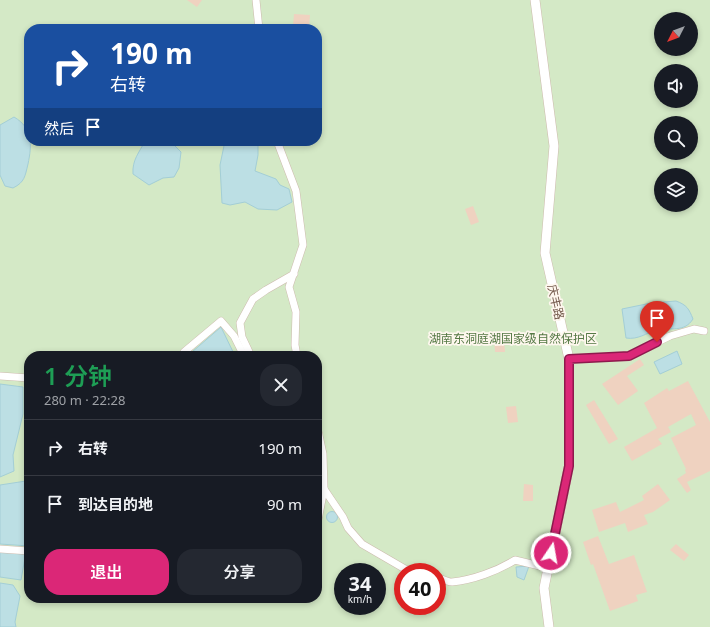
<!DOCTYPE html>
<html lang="zh">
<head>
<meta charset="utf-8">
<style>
  body { margin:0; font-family:"Noto Sans","Noto Sans SC",sans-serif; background:#242831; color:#f1f3f6; height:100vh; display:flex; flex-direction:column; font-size:15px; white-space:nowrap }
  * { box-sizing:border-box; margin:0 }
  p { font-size:13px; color:#9ea1a6 }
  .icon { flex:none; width:22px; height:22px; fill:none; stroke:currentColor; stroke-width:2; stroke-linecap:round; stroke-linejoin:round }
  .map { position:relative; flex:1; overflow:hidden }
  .drawer { position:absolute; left:24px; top:351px; width:298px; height:252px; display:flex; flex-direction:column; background:#171b24; border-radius:16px; box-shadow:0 2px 6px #0003 }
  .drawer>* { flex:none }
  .top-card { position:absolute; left:24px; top:24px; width:298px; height:122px; border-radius:16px; box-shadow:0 2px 6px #0003; background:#1a4fa0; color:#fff; overflow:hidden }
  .needle { width:26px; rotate:228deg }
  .fabs { position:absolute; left:654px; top:12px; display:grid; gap:8px }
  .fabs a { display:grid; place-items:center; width:44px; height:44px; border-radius:50%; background:#171b24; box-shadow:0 2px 6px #0003; font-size:20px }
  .speed { position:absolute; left:334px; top:563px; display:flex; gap:8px; font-size:20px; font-weight:700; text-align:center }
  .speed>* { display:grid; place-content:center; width:52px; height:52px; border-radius:50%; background:#171b24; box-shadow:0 2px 6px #0003; line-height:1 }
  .speed small { font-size:10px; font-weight:400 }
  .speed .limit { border:6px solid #d22; background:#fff; color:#111 }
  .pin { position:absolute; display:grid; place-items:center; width:34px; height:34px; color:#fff; margin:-41px -17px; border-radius:50% 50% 50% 0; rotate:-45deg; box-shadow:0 0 4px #0007 }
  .pin .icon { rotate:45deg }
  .me { position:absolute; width:44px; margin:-22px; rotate:12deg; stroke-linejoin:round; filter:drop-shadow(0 0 3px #0008) }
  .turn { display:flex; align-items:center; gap:14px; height:84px; padding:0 20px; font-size:18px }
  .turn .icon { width:52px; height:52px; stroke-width:2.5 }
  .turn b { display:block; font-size:28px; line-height:34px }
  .then { display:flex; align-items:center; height:38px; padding:0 20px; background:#0003; gap:8px; font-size:15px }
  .round { display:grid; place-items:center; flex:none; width:42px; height:42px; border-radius:16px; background:#242831 }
  .head { display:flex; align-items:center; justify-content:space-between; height:68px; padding:0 20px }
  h1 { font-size:24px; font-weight:600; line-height:30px; color:#1e9e55 }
  .action { display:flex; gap:8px; margin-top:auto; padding:8px 20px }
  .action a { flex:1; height:46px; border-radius:16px; background:#db2777; color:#fff; font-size:16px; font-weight:600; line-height:46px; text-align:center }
  .action a+a { background:#242831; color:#f1f3f6 }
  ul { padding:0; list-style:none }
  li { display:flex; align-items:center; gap:12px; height:56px; padding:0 20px; border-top:1px solid #363941 }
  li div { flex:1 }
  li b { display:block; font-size:15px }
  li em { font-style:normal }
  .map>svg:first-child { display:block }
  .green { fill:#d4e9c6; fill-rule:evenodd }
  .water { fill:#bcdfe4; stroke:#a3ced6 }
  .building { fill:#efd2c0 }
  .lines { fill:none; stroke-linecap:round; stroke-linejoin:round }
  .minor-casing { stroke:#cdbbae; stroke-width:8 }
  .tertiary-casing { stroke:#cdbbae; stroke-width:10 }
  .minor { stroke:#fff; stroke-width:7 }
  .tertiary { stroke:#fff; stroke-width:9 }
  .route-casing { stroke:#8e194d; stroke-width:10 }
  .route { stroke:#db2777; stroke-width:7 }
  .labels { text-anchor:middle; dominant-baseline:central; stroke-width:3.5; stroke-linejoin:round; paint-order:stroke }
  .street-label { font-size:12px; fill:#745a4d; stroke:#fef7ee }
  .park-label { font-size:12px; fill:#557945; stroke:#fef7ee }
</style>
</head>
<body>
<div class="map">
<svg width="710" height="627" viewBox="0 0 710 627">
  <rect width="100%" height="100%" fill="#fbf3e7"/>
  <path class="green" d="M0,0H710V627H0ZM661,19H691V49H661ZM29,29H317V141H29ZM661,71H691V101H661ZM661,123H691V153H661ZM661,175H691V205H661ZM29,356H317V598H29ZM343,572H377V606H343ZM403,572H437V606H403Z"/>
  <g class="water">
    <path d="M14,117C33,128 32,145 28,164C25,176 25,182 13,188L5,186L0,175V125Z"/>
    <path d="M145,141H161L165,145H174L181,152L179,168L174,177L163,178L149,185L133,174C132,160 139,153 145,141Z"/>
    <path d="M225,141H258V155L255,171L276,179L280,185L289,189L292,202L277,210L258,209L245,202L230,205L222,203L220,165Z"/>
    <path d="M676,301C687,305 689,309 693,319C684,333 671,327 657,330C646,333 638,340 626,338L622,309L651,303Z"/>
    <path d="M221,327L235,356H196L192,352Z"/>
    <path d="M677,351L682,364L660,374L654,362Z"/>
    <path d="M0,384L23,387V414L13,455L14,471L0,477Z"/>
    <path d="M26,481L29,546L0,544V485Z"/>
    <circle cx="332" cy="517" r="5.5"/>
    <path d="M0,551L26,552L21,580L0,577Z"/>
    <path d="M529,566L524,580L517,577L516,567Z"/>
    <path d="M0,583L13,585L20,596L15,622L16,627H0Z"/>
  </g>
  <g class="building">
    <path d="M187,0H202L197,7Z"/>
    <path d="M294,14L310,15L309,27L293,26Z"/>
    <path d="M473,206L479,222L471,225L465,209Z"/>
    <path d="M494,338H504L505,352H495Z"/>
    <path d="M640,359L644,365L627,376L638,391L618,405L602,384Z"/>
    <path d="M688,381L710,422V471L687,482L691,490L687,493L677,479L686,473L685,470L686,469L671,438L696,425L691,414L668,427L671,432L658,439L662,444L632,461L624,447L657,428L644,403L667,388L669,391Z"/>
    <path d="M594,400L618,439L609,444L586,405Z"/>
    <path d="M516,406L518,422L508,423L506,407Z"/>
    <path d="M524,484L533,485V501H523Z"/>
    <path d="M658,484L670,500L653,512L644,515L648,524L628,532L625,523L599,532L592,510L616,502L620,512L644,500L642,496Z"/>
    <path d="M598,536L609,564L634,555L647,592L636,595L638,601L610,611L593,564L591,565L583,542Z"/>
    <path d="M676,544L689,555L684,561L670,550Z"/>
  </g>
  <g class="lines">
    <defs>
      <g id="minor">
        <path d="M256,0L259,29"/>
        <path d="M277,141L296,191L303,245L289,287L296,312L295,345L297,356"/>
        <path d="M188,356L184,352L221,321L234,336L244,356"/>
        <path d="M251,356L242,337L240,323L253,299L266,290L294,274"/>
        <path d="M569,359L629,356L670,336L694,329L704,331"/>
        <path d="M0,376L29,378"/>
        <path d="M317,426L323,454L324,489L343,517L348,528L362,544L405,569L417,572"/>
        <path d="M317,525L324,489"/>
        <path d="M0,549L29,551"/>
        <path d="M437,577C442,579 447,582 452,582C473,580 497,571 515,560L548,568"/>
      </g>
      <path id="tertiary" d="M535,0L554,146L545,253L569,359V466L544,588L549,627"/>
    </defs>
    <use href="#minor" class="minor-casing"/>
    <use href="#tertiary" class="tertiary-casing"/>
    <use href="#minor" class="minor"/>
    <use href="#tertiary" class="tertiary"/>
  </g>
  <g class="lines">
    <defs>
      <path id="route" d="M551,553L569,466V359L629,356L657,342"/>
    </defs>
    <use href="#route" class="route-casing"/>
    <use href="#route" class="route"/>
  </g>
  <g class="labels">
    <g class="street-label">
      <text transform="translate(556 302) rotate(77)">庆丰路</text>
    </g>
    <g class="park-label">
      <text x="513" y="338">湖南东洞庭湖国家级自然保护区</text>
    </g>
  </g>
</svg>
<div class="fabs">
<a><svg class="needle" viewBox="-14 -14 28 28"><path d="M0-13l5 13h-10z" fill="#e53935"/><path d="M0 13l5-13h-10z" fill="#9ea1a6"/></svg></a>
<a><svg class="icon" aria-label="sound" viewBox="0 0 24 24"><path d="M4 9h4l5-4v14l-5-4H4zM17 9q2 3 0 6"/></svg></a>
<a><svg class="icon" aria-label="search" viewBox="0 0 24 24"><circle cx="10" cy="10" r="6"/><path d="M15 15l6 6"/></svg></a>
<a><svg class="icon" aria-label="layers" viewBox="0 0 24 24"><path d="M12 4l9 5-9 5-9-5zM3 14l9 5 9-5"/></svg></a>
</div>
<div class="speed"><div>34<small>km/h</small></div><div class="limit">40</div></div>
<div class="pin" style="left:657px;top:342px;background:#d93025"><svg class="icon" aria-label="arrive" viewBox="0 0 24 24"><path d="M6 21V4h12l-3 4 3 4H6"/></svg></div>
<svg class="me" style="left:551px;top:553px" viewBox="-20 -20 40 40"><circle r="17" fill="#db2777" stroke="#fff" stroke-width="3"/><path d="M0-11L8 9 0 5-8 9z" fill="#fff"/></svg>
<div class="top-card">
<div class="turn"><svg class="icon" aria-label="right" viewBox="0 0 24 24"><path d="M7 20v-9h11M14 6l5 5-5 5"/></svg><div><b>190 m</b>右转</div></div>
<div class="then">然后<svg class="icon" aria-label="arrive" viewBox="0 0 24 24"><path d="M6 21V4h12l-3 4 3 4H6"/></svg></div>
</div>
<section class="drawer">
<div class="head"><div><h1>1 分钟</h1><p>280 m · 22:28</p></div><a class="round"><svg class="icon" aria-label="close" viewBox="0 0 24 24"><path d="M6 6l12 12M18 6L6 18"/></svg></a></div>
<ul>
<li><svg class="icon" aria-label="right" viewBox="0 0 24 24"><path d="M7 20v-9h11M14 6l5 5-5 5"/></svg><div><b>右转</b></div><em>190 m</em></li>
<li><svg class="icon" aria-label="arrive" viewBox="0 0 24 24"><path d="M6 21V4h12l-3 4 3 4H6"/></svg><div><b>到达目的地</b></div><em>90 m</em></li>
</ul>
<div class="action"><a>退出</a><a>分享</a></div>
</section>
</div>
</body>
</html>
